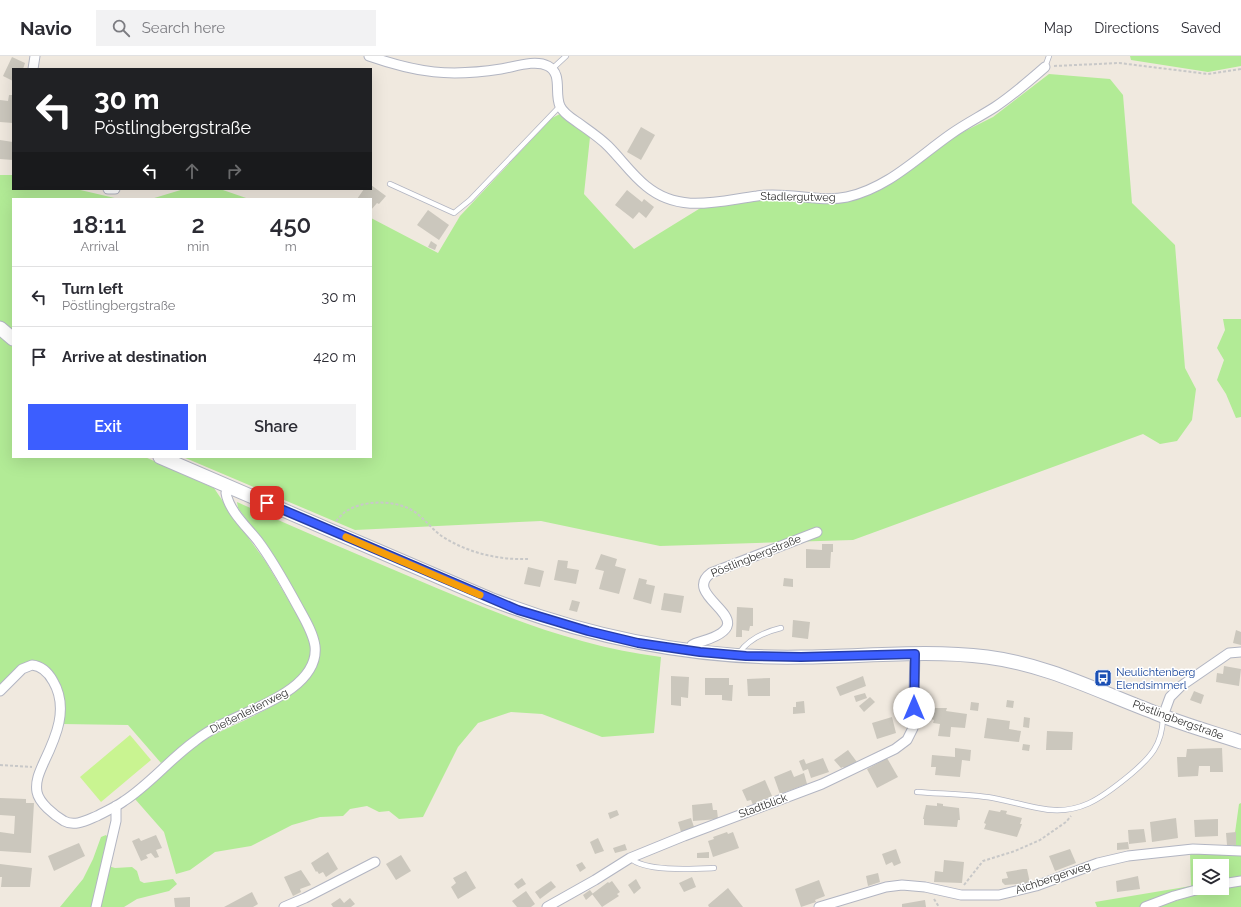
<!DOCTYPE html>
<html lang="en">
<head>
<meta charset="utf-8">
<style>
  body { margin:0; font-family:Raleway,sans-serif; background:#f2f2f3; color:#2b2b33; height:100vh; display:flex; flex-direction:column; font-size:15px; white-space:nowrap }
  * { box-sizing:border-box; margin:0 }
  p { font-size:13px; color:#7c7c81 }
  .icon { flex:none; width:22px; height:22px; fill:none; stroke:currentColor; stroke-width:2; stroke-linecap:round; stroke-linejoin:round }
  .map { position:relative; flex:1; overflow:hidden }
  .sheet { position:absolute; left:12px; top:142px; width:360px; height:260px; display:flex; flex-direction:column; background:#fff; border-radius:0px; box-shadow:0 4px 16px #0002 }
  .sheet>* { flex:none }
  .hud { position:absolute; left:12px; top:12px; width:360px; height:122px; border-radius:0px; box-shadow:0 4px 16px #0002; background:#202124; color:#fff; overflow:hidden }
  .tools { position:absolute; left:1193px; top:803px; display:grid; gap:8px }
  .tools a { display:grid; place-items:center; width:36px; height:36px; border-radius:0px; background:#fff; box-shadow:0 4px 16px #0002; font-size:20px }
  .pin { position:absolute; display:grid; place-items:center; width:34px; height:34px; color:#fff; margin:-17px; border-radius:8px; box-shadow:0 2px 6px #0006 }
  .me { position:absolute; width:44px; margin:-22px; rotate:0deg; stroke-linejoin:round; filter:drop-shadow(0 0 3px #0008) }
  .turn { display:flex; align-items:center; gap:14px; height:84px; padding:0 16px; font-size:18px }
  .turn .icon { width:52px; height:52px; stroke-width:2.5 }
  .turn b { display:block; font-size:28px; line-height:34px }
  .lanes { display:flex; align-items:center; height:38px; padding:0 16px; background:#0003; justify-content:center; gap:20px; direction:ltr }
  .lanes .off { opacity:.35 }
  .eta { display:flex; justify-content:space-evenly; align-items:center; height:68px; text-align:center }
  .eta b { font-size:24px; font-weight:600; line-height:28px }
  .action { display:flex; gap:8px; margin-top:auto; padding:8px 16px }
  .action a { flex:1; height:46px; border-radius:0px; background:#3c5eff; color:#fff; font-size:16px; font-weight:600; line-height:46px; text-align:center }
  .action a+a { background:#f2f2f3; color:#2b2b33 }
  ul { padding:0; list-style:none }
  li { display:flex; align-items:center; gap:12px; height:60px; padding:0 16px; border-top:1px solid #e1e1e2 }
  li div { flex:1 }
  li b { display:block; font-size:15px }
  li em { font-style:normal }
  header { display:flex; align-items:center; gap:24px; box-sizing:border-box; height:56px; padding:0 20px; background:#fff; border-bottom:1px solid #e1e1e2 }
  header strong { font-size:19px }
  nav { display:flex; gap:22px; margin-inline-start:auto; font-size:14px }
  .search { width:280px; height:36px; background:#f2f2f3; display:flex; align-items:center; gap:10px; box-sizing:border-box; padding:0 14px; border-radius:0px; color:#7c7c81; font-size:15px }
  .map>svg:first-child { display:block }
  .green { fill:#b2eb96; fill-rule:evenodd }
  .pitch { fill:#c9f491 }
  .building { fill:#cbc7bd }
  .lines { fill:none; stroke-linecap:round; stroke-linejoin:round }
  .service-casing { stroke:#b2b5c2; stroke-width:6 }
  .minor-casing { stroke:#b2b5c2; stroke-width:11 }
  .secondary-casing { stroke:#b2b5c2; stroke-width:15 }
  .path { stroke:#c8c8c8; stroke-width:2; stroke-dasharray:3 2; stroke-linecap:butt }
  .service { stroke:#fff; stroke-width:4.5 }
  .minor { stroke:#fff; stroke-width:9 }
  .secondary { stroke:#fff; stroke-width:13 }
  .route-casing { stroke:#273da6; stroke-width:10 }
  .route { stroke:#3c5eff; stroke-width:7 }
  .slow { stroke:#f59e0b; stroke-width:7 }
  .labels { text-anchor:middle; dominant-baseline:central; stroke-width:3; stroke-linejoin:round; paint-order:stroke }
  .street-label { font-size:11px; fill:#2d2d2d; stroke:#fff }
  .transit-label { font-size:11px; fill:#164399; stroke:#fff; text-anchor:start }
</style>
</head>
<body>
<header>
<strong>Navio</strong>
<div class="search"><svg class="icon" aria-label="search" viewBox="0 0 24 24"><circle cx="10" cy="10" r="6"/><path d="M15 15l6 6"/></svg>Search here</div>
<nav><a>Map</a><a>Directions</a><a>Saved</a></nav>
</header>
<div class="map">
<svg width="1241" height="851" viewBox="0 0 1241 851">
  <rect width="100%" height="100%" fill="#f0e9df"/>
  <g class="green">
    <path d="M1130,0H1241V10L1208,16L1131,4Z"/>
    <path d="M1049,18L1110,23L1123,39L1132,147L1175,189L1185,312L1196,333L1192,364L1177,385L1160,388L1143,378L853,484L660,490L541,465L355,474L183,401H371V162L438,197L460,160L552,62L560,58L590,81L584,138L634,193L707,148L765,141L838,145L864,141L900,120L949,83L993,61Z"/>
    <path d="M0,119H13V133H76L119,143H13V401H145L214,432L234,462L266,506L302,567L309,582L311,591V600L305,614L298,623L279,637L192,683L161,707L128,669L62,668L57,624L30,610L0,628Z"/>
    <path d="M184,133H220L249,143H151Z"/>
    <path d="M1223,263H1241V361L1236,362L1226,338L1217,324L1224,304L1217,292L1225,274Z"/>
    <path d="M237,446C295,472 354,497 413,522C493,556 573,590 661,601L654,677L602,681L542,658L511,656L478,667L458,691L423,761L399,763L389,755L379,756L367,750L350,753L343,760L320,761L292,769L251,790L215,796L190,814L176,818L164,776L135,743C156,726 175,705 197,689C235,662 318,646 319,590L266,490L238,452Z"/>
    <path d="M1241,747V851H1157L1191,840L1166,839L1140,851H1097L1095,846L1191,830L1190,797L1233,791L1239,748ZM1200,810H1222V832H1200Z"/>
    <path d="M106,779L109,783L108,810L115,812L132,811L137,815L140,825L144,827L173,823L177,828L169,835L137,843L124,851H60L83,823L93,803L101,781Z"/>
  </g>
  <path class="pitch" d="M130,679L151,704L101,746L80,721Z"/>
  <g class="building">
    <path d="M12,1L25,7L23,13H13V25L3,20Z"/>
    <path d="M9,39H13V67L0,66V44L8,45Z"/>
    <path d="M641,71L655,79L641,104L627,96Z"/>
    <path d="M0,84L13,86V104L0,103Z"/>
    <path d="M371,129L386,140L379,148L377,147L371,154V143H357L364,133H371Z"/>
    <path d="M627,134L642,146L644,143L654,151L646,162L639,156L633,163L615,149Z"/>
    <path d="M428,154L449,169L439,184L417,169Z"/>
    <path d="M431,185L437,189L435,194L428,191Z"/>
    <path d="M822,488H833V496H831L830,512H806V493L822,494Z"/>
    <path d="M601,498L617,503L615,510L626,513L619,538L599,533L604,515L595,513Z"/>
    <path d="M558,504L568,505L567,512L579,514L576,528L554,524Z"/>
    <path d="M528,511L544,515L540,531L524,528Z"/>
    <path d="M639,522L647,524L646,528L655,530L651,548L633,543Z"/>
    <path d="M784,522L793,523V531L783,530Z"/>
    <path d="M664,537L684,540L681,557L661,554Z"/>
    <path d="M572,544L580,546L577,556L569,554Z"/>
    <path d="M737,551L753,552V570H750L749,575L742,574V581H736Z"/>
    <path d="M793,564L810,566L808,583L792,581Z"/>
    <path d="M1236,574L1241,576V589L1233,587Z"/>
    <path d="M1224,610L1241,613L1239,630L1216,626L1217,617L1223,618Z"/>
    <path d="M671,620L689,621L688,642L681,641V650L671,649Z"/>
    <path d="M863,620L866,630L840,640L836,631Z"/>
    <path d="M705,622H729V629H733L732,645L722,644V639H705Z"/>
    <path d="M770,622V640H748L747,623Z"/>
    <path d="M1194,635L1204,639L1201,648L1190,644Z"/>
    <path d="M865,637L867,642L856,646L854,640Z"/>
    <path d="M870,641L875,646L864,656L859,650Z"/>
    <path d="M904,644L907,649L900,654L897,649Z"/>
    <path d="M1007,644L1014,645L1013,652L1006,651Z"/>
    <path d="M804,645L805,657L793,658V651H796V646Z"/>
    <path d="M971,646L979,647L978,655L970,654Z"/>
    <path d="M927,649L936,652H947L946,655L967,658L965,672L951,671L950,681L938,680L940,668L933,667L934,664L924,661Z"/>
    <path d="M892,661L896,677L877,683L872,667Z"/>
    <path d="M1024,661L1030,662L1029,672L1023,671Z"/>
    <path d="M987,662L1010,665L1009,673L1021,675L1019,686L984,682Z"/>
    <path d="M1047,675L1073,676L1072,694H1046Z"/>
    <path d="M1023,688L1030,689L1029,695L1022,694Z"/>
    <path d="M955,692L971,694L970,705L962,704L960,721L935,719L936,711H931L932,699L955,701Z"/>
    <path d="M1222,692L1223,716H1210V710H1199L1198,720L1178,721L1177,701H1186L1187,693Z"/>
    <path d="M848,694L857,706L846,714L843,711L841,712L834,704Z"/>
    <path d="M823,702L829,716L811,722L808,713L803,715L799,705L804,703L806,708Z"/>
    <path d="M887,702L898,721L877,732L867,713Z"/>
    <path d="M791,714L794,721L804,717L807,728L780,738L774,721Z"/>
    <path d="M765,724L772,740L753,749L751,744L747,745L742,734Z"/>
    <path d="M0,742L26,743V747H34L31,797L0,795V776L14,778L15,760L0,759Z"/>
    <path d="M712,747L713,754H717L718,763L693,765L692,749Z"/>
    <path d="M937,747L943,748V750L959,752L960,764H958L957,771L924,769V763H923L926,749L937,750Z"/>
    <path d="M617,754L619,759L610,763L608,757Z"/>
    <path d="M989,754L1000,756L1001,754L1007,755L1006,758L1022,762L1020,768H1022L1017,781L984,773L986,768L984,767Z"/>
    <path d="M691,762L694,771L681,776L678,766Z"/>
    <path d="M1176,762L1178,782L1152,786L1150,766Z"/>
    <path d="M1218,763V780L1195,781L1194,764Z"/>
    <path d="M1144,773L1146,786L1129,788L1128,774Z"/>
    <path d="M727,776L728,778L733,776L739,792L713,801L708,785L714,783L713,781Z"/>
    <path d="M1236,776V789H1227L1226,777Z"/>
    <path d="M156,779L162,792L156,794L159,801L155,802L151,797L146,799L148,802L141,805L132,785L139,782L141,785Z"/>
    <path d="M598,782L604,795L595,798L590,786Z"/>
    <path d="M1128,786L1129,793L1117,794V787Z"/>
    <path d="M79,787L85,800L54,815L48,800Z"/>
    <path d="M625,788L627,794L615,797L613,792Z"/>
    <path d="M896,793L901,807L894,810L892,806L886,809L882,798Z"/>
    <path d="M1070,793L1076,807L1055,815L1049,800Z"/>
    <path d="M328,796L338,813L326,821L323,816L319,818L317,815L316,816L311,807Z"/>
    <path d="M709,796V802H697V797Z"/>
    <path d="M401,799L411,815L396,824L386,808Z"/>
    <path d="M944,804L964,806L962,827L934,826L935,815L943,816Z"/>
    <path d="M582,806L586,812L580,816L576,809Z"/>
    <path d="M0,808L32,812L30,831H1L2,821H0Z"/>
    <path d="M1023,813H1027L1030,827L1005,829L1002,826V823L1008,822L1006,816Z"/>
    <path d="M301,814L311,829L300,833L301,836L293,840L284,821Z"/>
    <path d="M466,815L476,832L458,843L451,831L456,827L453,822Z"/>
    <path d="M878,817L880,826L868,830L866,820Z"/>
    <path d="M1138,820L1140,833L1117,836L1116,825Z"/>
    <path d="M692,821L696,831L684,836L679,827Z"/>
    <path d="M522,822L526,828L518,833L514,828Z"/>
    <path d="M636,823L641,832L634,838L628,829Z"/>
    <path d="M819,824L825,840L815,844L816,846L801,851L795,833Z"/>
    <path d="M551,825L556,831L540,843L535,836Z"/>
    <path d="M612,825L620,836L617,838L619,840L602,851L592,838L608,826L609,827Z"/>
    <path d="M728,832L743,851H709L708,849Z"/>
    <path d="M590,834L593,838L586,844L583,839Z"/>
    <path d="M526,835L535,848L531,851H517L512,845Z"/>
    <path d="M252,836L258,848L253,851H224Z"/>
    <path d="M190,841V851H175L174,842Z"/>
    <path d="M340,842L344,847L350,842L355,848L351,851H333L331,848Z"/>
    <path d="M925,844L926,851H902V848Z"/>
  </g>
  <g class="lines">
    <defs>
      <g id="service">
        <path d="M1045,11L1049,0"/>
        <path d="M552,13L566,0"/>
        <path d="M390,128L454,157L470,144L560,50"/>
        <path d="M739,597C749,583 764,576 781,572"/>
        <path d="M917,736C942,738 969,738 993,742C1009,745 1023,749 1038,752C1078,761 1102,742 1131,718C1151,701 1162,689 1163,662"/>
        <path d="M630,802C645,816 693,813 714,812"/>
      </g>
      <g id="minor">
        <path d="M369,0C418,17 449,21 501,13C514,11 535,3 548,10C563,18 554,37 560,50C563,57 571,62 577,66C588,74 599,81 608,90C621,103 632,119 646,130C680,158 718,145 757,140C787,135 818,147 847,141C888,132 918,101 951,78C965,68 981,60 995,51C1013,39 1029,25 1045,11"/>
        <path d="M33,13L35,0"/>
        <path d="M108,133H115"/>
        <path d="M691,595L692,589L696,587C775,566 677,542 711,517L817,476"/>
        <path d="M0,635L22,613L32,609C42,610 48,616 53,625C69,652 56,681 44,706C40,715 35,725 37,736C39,747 54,759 64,765C75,771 87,764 97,760C106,755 116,751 124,745C150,728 170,703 195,685C210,673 228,665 246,657C271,646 319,625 315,590C313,576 304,562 297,549C285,527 273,505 258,485C247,471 229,455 226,437L228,431"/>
        <path d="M1163,660L1170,641L1181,630L1229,597L1241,596"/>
        <path d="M1222,828L1241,825"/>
        <path d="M96,851L116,765V750"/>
        <path d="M284,851L305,842L375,806"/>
        <path d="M547,851L595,824L630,802L684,780L822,728L895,693L907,684L913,672L915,598"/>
        <path d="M819,851L886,831L902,829L925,831L961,839H999L1036,830L1098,807L1128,800L1193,793L1241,795"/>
        <path d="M1145,851L1174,840L1203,832"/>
      </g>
      <g id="secondary">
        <path d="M0,272L13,283"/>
        <path d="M160,401L490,543C589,581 694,603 801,601C863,601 925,593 987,601C1048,609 1097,635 1153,656C1181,668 1211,676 1241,686"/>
      </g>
    </defs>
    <use href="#service" class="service-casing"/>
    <use href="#minor" class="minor-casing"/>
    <use href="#secondary" class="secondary-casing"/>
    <g class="path">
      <path d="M1054,10L1119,7L1208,18L1241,13"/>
      <path d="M336,465C339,462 342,458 345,456C362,444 392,444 410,453C423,460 431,473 443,481C469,497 498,504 528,503"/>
      <path d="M0,709L32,711"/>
      <path d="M964,829L983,805L1015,795L1040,784L1066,766L1071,760"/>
      <path d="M934,843L939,851"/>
    </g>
    <use href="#service" class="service"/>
    <use href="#minor" class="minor"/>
    <use href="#secondary" class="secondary"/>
  </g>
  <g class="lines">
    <defs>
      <path id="route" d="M267,447L518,554L588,575L638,587L700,596L746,600L801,601L915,598L914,652"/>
    </defs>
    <use href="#route" class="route-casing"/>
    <use href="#route" class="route"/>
    <path class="slow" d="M346,481L480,539"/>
  </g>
  <defs>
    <symbol id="bus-square" viewBox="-11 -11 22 22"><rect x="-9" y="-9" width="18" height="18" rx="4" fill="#1a4fb4" stroke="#fff"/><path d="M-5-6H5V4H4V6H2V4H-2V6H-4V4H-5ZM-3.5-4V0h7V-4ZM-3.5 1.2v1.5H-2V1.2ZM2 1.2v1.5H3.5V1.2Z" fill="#fff"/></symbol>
  </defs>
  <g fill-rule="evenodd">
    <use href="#bus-square" x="1093" y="612" width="20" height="20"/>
  </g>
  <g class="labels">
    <g class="street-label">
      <text transform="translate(798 141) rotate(1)">Stadlergutweg</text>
      <text transform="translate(756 500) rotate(-22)">Pöstlingbergstraße</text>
      <text transform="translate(249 655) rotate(-27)">Dießenleitenweg</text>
      <text transform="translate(1178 664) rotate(20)">Pöstlingbergstraße</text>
      <text transform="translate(763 750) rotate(-20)">Stadtblick</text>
      <text transform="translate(1053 822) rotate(-19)">Aichbergerweg</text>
    </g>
    <g class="transit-label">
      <text x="1116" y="616">Neulichtenberg<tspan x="1116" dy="13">Elendsimmerl</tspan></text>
    </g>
  </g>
</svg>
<div class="tools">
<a><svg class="icon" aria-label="layers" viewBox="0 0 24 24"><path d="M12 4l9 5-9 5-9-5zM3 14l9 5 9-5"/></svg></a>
</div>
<div class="pin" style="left:267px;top:447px;background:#d93025"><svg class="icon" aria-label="arrive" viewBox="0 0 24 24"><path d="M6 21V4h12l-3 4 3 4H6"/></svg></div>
<svg class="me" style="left:914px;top:652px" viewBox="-20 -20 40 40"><circle r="19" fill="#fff"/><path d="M0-13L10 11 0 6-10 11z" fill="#3c5eff"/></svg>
<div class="hud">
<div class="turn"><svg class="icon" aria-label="left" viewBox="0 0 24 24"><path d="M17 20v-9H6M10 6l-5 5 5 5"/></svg><div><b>30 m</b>Pöstlingbergstraße</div></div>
<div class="lanes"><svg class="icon" aria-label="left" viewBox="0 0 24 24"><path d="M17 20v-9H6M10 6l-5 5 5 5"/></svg><svg class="icon off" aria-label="ahead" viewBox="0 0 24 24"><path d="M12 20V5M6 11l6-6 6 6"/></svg><svg class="icon off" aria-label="right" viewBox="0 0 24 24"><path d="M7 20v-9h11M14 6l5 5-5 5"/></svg></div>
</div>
<section class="sheet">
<div class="eta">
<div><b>18:11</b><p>Arrival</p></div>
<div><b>2</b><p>min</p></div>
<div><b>450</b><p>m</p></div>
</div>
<ul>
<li><svg class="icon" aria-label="left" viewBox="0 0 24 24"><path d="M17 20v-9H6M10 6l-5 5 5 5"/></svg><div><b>Turn left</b><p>Pöstlingbergstraße</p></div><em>30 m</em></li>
<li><svg class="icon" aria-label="arrive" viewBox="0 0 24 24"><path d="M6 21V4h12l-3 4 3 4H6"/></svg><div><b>Arrive at destination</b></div><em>420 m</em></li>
</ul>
<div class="action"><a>Exit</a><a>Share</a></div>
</section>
</div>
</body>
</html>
